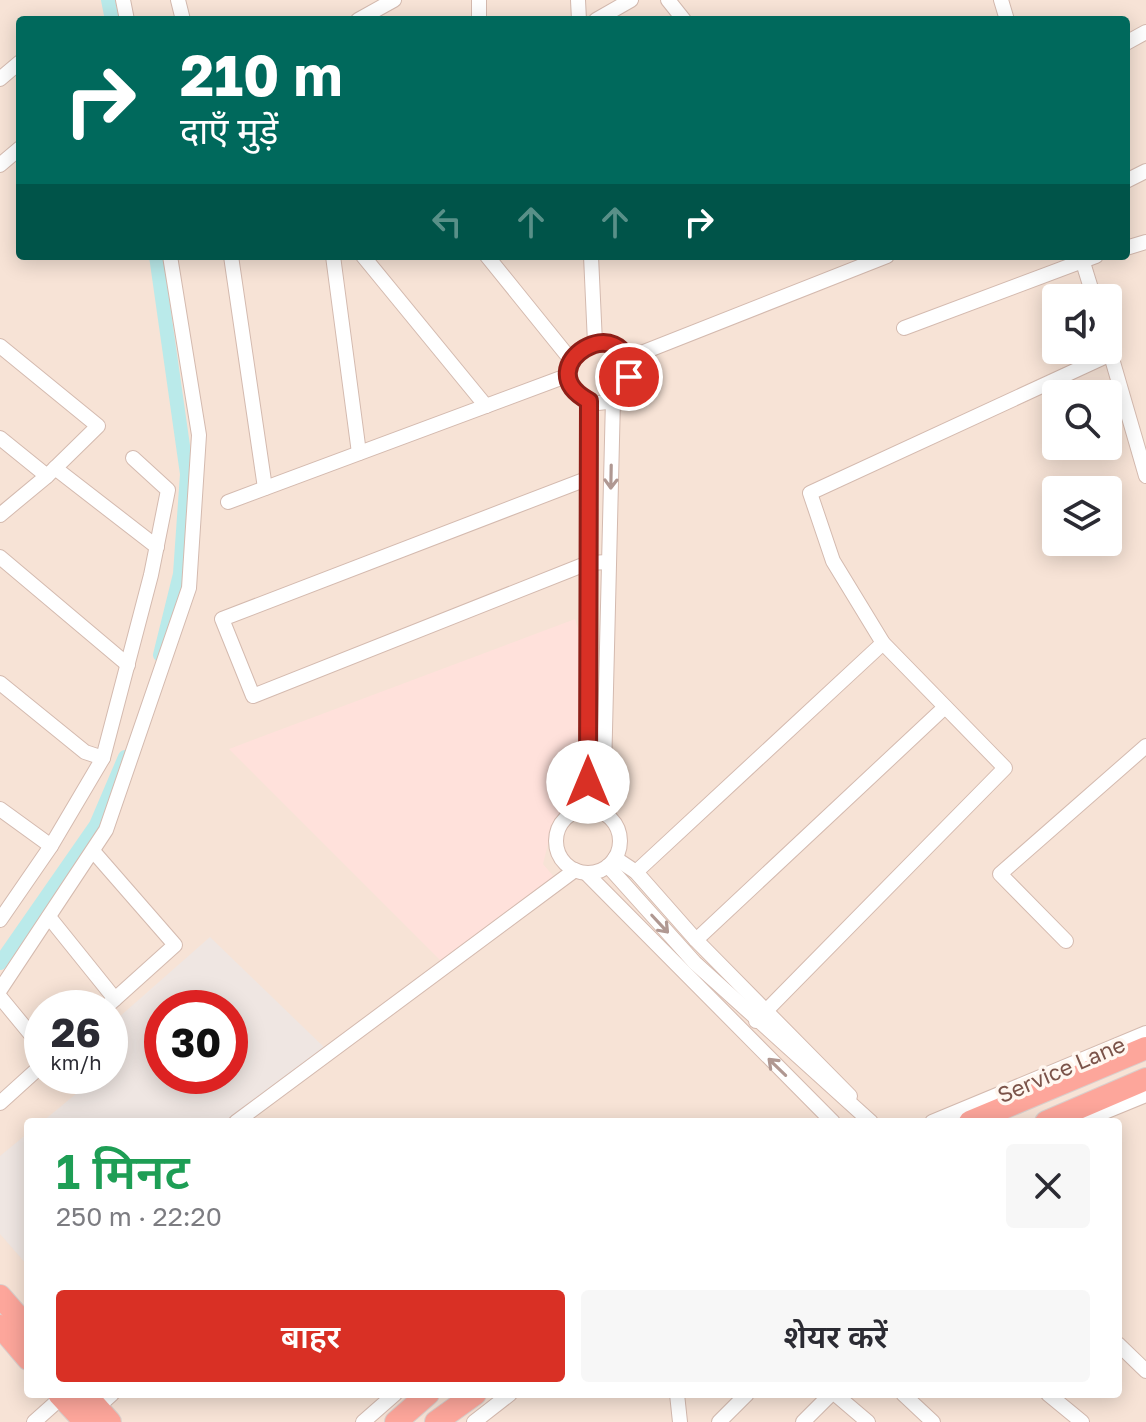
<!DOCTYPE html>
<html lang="hi">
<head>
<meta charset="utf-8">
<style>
  body { margin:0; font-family:"Golos Text","Noto Sans Devanagari",sans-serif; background:#f7f7f7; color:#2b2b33; height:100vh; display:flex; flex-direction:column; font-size:30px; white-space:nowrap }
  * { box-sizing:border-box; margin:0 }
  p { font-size:26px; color:#7c7c81 }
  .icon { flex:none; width:44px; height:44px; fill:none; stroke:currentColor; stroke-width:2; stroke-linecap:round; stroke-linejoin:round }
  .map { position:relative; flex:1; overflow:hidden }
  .panel { position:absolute; left:24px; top:1118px; width:1098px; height:280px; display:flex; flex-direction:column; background:#fff; border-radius:8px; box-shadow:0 4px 20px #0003 }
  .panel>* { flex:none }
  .hud { position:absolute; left:16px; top:16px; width:1114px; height:244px; border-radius:8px; box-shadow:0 4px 20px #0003; background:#00695c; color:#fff; overflow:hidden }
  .controls { position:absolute; left:1042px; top:284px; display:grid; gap:16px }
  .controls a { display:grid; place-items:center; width:80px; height:80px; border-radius:8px; background:#fff; box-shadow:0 4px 20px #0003; font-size:40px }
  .speed { position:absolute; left:24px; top:990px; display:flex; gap:16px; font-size:40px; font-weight:700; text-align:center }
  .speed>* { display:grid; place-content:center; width:104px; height:104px; border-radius:50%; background:#fff; box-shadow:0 4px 20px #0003; line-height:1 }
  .speed small { font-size:20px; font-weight:400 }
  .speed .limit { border:12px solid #d22; background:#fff; color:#111 }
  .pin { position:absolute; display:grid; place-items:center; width:68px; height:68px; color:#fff; margin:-34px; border:4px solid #fff; border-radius:50%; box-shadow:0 2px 8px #0007 }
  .me { position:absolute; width:88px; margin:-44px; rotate:0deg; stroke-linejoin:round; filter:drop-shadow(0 0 6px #0008) }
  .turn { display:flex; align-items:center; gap:28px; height:168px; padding:0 32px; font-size:36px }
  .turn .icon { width:104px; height:104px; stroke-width:2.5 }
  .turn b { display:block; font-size:56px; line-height:68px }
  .lanes { display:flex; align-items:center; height:76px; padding:0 32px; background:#0003; justify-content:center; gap:40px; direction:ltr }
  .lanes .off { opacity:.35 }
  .round { display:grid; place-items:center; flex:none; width:84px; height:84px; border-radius:8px; background:#f7f7f7 }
  .overview { display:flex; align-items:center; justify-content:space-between; height:136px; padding:0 32px }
  h1 { font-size:48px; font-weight:600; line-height:60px; color:#1e9e55 }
  .action { display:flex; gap:16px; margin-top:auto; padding:16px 32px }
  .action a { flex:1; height:92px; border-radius:8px; background:#d93025; color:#fff; font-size:32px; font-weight:600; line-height:92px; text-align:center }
  .action a+a { background:#f7f7f7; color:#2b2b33 }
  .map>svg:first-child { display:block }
  .residential { fill:#f7e3d6; fill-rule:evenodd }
  .commercial { fill:#ffe1db }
  .industrial { fill:#efe6e2; fill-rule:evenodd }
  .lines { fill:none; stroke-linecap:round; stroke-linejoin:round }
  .canal { stroke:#baeaea; stroke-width:14 }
  .minor-casing { stroke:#d4baaf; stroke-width:16 }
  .highway-casing { stroke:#dacfcc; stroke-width:24 }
  .minor { stroke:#fff; stroke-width:14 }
  .highway { stroke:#fda69b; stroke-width:22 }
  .oneway { stroke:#b09892 }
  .route-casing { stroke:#8d1f18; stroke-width:20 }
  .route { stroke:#d93025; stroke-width:14 }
  .labels { text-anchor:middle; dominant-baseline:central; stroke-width:7; stroke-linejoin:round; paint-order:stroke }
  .street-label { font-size:22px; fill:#7b5349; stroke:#fff7f0 }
</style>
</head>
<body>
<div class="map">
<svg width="1146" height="1422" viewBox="0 0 1146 1422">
  <rect width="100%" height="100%" fill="#fef2e8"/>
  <path class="residential" d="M0,0H1146V1422H0ZM20,20H1126V256H20ZM1056,298H1108V350H1056ZM1056,394H1108V446H1056ZM1056,490H1108V542H1056ZM42,1008H110V1076H42ZM162,1008H230V1076H162ZM28,1122H1118V1394H28Z"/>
  <path class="commercial" d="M575,619L583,644L574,812L549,840L543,864L560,884L449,969L229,749Z"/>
  <g class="industrial">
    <path d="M210,937L329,1052L236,1122H42L77,1093L63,1076H110V1025ZM162,1008H230V1076H162Z"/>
    <path d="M28,1133V1266L0,1234V1156Z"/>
  </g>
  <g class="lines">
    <g class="canal">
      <path d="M108,0L112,20"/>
      <path d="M156,256L187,474L180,574L160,655"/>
      <path d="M0,963L96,825L125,757"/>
    </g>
    <defs>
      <g id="minor">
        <path d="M123,0L127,20"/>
        <path d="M178,0L183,20"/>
        <path d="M479,0V20"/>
        <path d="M578,0L579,20"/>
        <path d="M668,0L684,20"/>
        <path d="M1001,0L1007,20"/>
        <path d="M358,20L394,0"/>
        <path d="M596,20L631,0"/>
        <path d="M1126,43L1146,32"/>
        <path d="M0,79L20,62"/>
        <path d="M0,165L20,148"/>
        <path d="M1126,181L1146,171"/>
        <path d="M1126,248L1146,242"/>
        <path d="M231,256L265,488"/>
        <path d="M333,256L359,453"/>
        <path d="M363,256L486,406"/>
        <path d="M487,256L571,360"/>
        <path d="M591,256L595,343"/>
        <path d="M1081,256L1094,298"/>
        <path d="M904,328L1096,256"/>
        <circle cx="599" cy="373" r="30"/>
        <path d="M1108,345L1146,476"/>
        <path d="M0,346L98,426L47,476L0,438"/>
        <path d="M626,359L887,256"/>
        <path d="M55,468L157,547"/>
        <path d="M589,478L222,619L253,696L588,563L609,562"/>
        <path d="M228,502L569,375"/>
        <path d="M0,515L47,476"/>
        <path d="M0,557L128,665"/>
        <path d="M0,683L85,752L103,758"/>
        <path d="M0,809L51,846"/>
        <path d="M588,809L589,401"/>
        <circle cx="588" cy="841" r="32"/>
        <path d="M603,813L613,399"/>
        <path d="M93,851L175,945L105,1008"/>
        <path d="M615,858L636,872L696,940L850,1096"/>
        <path d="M608,866L695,963L871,1122"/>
        <path d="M636,872L883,643"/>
        <path d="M586,873L833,1122"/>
        <path d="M49,917L115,999"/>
        <path d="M0,920L51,846L103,758L151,575L168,490L133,458"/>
        <path d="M696,940L945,707"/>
        <path d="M1066,941L1000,874L1146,746"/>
        <path d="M0,990L106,830L189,588L199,435L170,256"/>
        <path d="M0,997L42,1048"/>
        <path d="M756,1021L1005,768L883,643L833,561L810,493L1111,354"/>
        <path d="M0,1103L42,1065"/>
        <path d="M236,1122L575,870"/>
        <path d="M932,1122L1146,1033"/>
        <path d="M1080,1122L1146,1095"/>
        <path d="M1118,1344L1146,1371"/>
        <path d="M677,1394L680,1422"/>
        <path d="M835,1394L868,1422"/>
        <path d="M903,1394L933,1422"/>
        <path d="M1048,1394L1082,1422"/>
        <path d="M91,1413L112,1394"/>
        <path d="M34,1422L62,1397"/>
        <path d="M363,1422L395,1394"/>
        <path d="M474,1422L510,1394"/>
        <path d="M719,1422L747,1394"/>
        <path d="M803,1422L831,1394"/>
      </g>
      <g id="highway">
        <path d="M970,1122L1146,1048"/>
        <path d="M1046,1122L1146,1079"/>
        <path d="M0,1296L28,1328"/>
        <path d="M0,1326L28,1359"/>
        <path d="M59,1394L85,1422"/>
        <path d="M85,1394L110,1422"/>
        <path d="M396,1422L428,1394"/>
        <path d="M436,1422L475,1394"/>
      </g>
    </defs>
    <use href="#minor" class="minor-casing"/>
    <use href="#highway" class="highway-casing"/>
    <use href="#minor" class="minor"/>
    <use href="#highway" class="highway"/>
  </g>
  <defs><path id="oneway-shaft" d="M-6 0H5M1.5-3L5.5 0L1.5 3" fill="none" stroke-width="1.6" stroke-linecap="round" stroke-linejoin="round" transform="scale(2)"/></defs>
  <g class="oneway">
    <use href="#oneway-shaft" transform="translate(611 477) rotate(91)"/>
    <use href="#oneway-shaft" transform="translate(660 924) rotate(47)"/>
    <use href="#oneway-shaft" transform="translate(777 1067) rotate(-136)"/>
  </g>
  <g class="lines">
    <defs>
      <path id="route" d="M588,782L589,401C524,366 629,304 629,377"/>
    </defs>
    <use href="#route" class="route-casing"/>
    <use href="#route" class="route"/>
  </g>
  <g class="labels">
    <g class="street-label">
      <text transform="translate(1061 1069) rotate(-23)">Service Lane</text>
    </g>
  </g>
</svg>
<div class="controls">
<a><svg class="icon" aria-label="sound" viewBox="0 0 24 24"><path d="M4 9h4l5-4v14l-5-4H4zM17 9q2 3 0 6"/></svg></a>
<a><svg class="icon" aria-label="search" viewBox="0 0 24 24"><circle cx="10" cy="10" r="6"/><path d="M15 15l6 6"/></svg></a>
<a><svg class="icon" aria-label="layers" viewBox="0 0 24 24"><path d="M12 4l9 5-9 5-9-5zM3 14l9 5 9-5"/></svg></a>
</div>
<div class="speed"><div>26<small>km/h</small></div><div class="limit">30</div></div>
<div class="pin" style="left:629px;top:377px;background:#d93025"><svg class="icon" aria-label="arrive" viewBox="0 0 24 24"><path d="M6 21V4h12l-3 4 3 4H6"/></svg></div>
<svg class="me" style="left:588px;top:782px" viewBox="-20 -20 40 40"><circle r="19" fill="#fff"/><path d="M0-13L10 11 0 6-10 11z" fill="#d93025"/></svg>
<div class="hud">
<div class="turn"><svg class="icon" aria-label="right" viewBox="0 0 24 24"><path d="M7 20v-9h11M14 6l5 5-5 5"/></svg><div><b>210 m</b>दाएँ मुड़ें</div></div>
<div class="lanes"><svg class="icon off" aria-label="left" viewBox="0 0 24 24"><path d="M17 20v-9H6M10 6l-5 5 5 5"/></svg><svg class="icon off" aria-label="ahead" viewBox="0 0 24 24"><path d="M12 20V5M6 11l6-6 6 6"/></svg><svg class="icon off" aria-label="ahead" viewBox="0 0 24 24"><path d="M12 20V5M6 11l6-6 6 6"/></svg><svg class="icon" aria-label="right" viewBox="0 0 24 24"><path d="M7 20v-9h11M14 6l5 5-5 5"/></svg></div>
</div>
<section class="panel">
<div class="overview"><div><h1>1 मिनट</h1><p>250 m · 22:20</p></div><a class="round"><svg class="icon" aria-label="close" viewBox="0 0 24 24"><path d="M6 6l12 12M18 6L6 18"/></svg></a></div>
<div class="action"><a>बाहर</a><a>शेयर करें</a></div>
</section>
</div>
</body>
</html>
